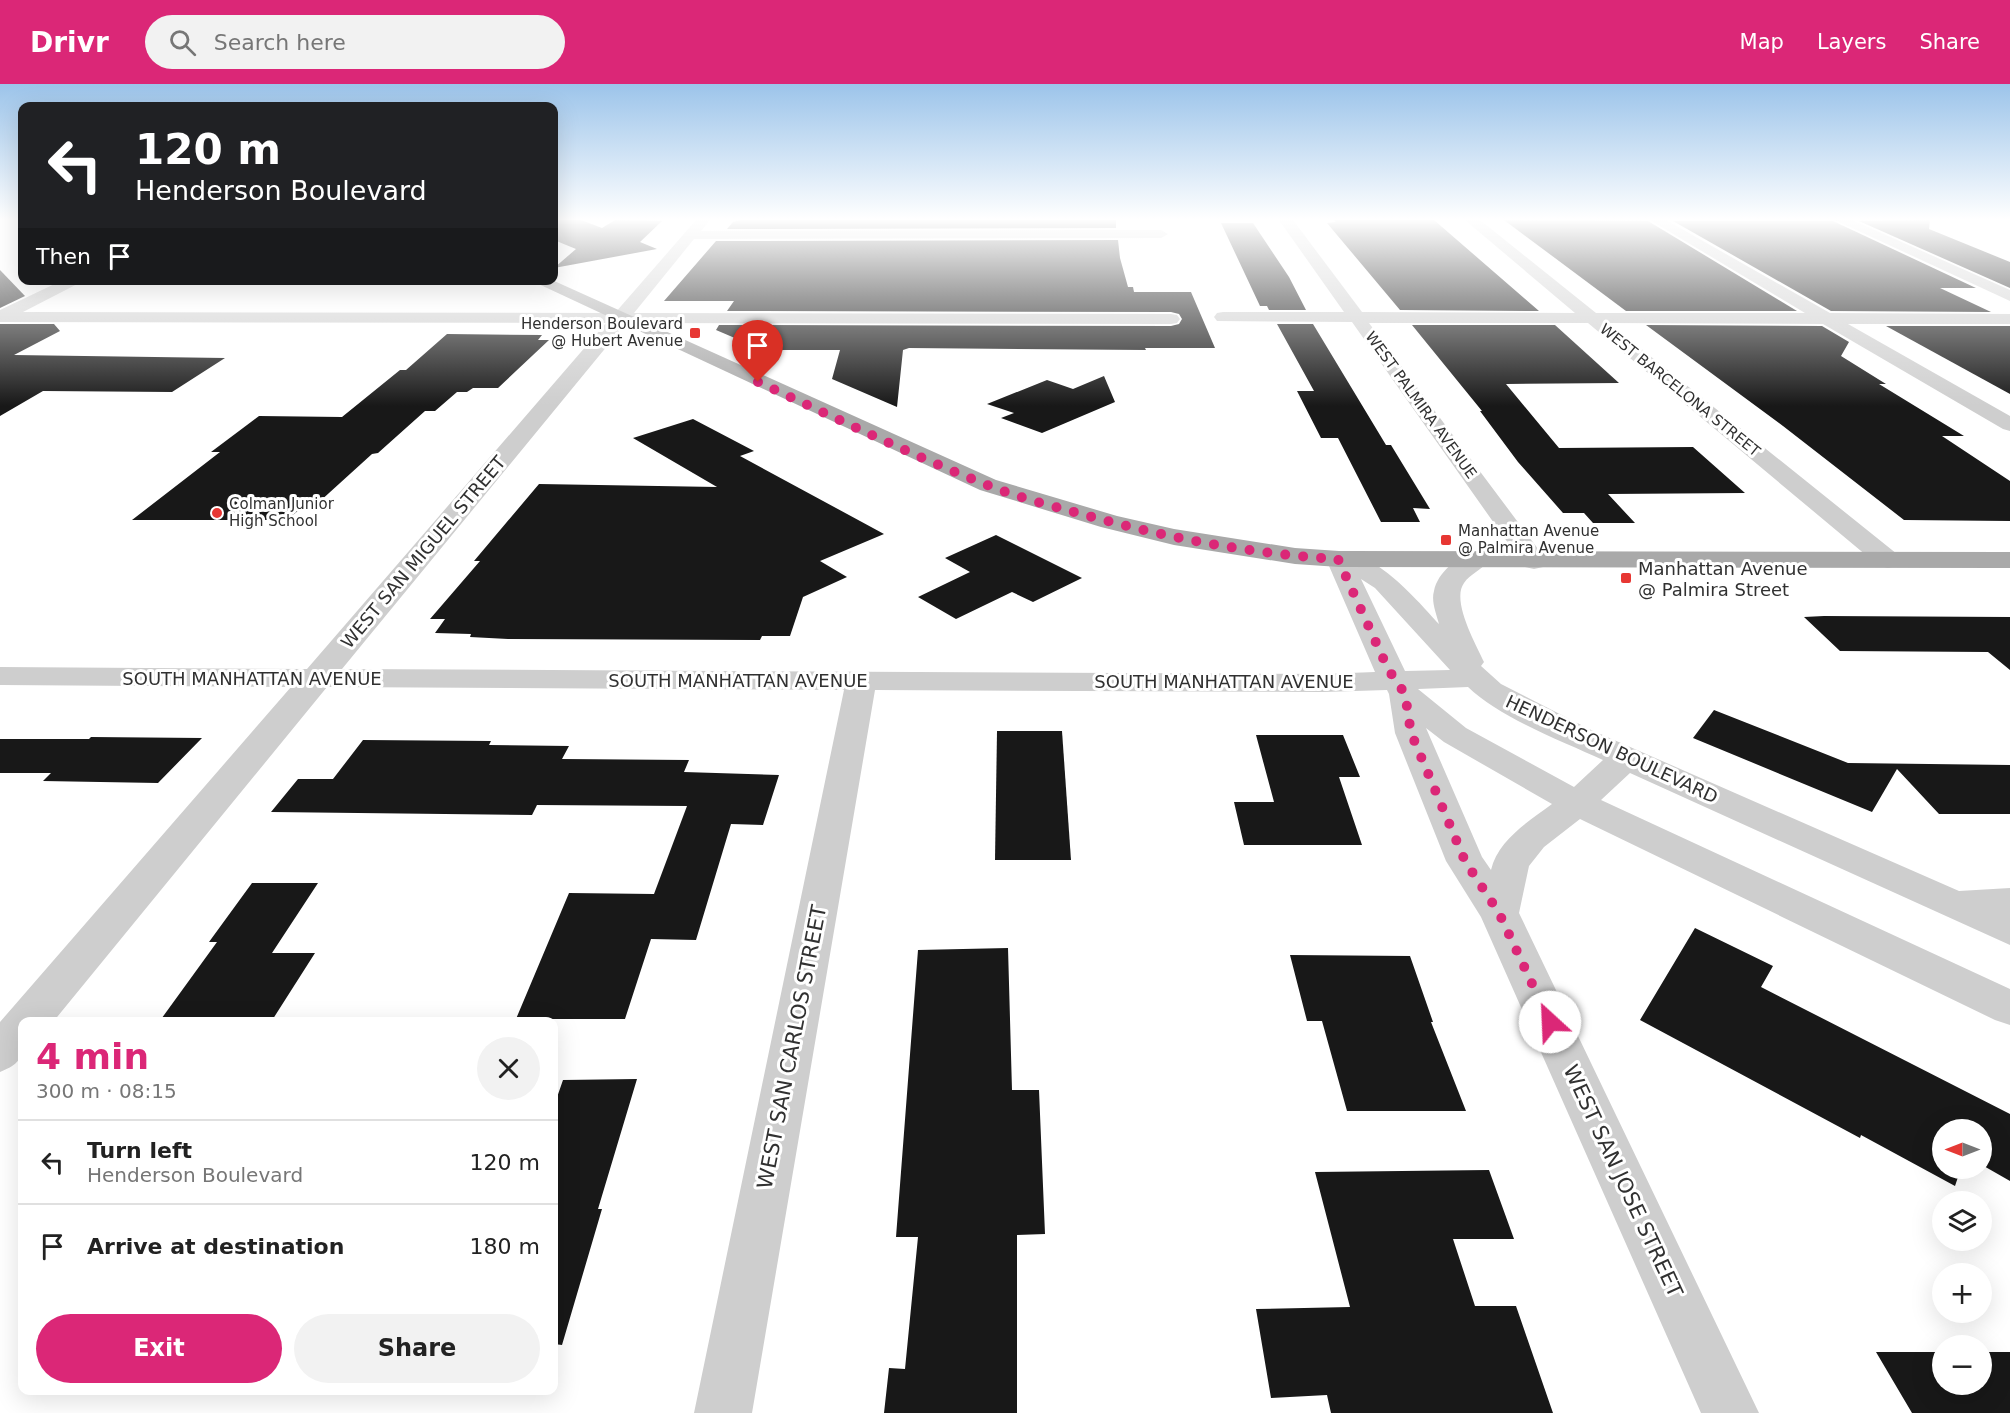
<!DOCTYPE html>
<html lang="en">
<head>
<meta charset="utf-8">
<style>
  body { margin:0; font-family:"DejaVu Sans",sans-serif; background:#f2f2f2; color:#222; height:100vh; display:flex; flex-direction:column; font-size:22px; white-space:nowrap }
  * { box-sizing:border-box; margin:0 }
  p { font-size:20px; color:#767676 }
  .icon { flex:none; width:33px; height:33px; fill:none; stroke:currentColor; stroke-width:2; stroke-linecap:round; stroke-linejoin:round }
  .map { position:relative; flex:1; overflow:hidden }
  .panel { position:absolute; left:18px; top:933px; width:540px; height:378px; display:flex; flex-direction:column; background:#fff; border-radius:12px; box-shadow:0 6px 24px #0002 }
  .panel>* { flex:none }
  .top-card { position:absolute; left:18px; top:18px; width:540px; height:183px; border-radius:12px; box-shadow:0 6px 24px #0002; background:#202124; color:#fff; overflow:hidden }
  .needle { width:39px; rotate:270deg }
  .tools { position:absolute; left:1932px; top:1035px; display:grid; gap:12px }
  .tools a { display:grid; place-items:center; width:60px; height:60px; border-radius:50%; background:#fff; box-shadow:0 6px 24px #0002; font-size:30px }
  .pin { position:absolute; display:grid; place-items:center; width:51px; height:51px; color:#fff; margin:-62px -26px; border-radius:50% 50% 50% 0; rotate:-45deg; box-shadow:0 0 6px #0007 }
  .pin .icon { rotate:45deg }
  .me { position:absolute; width:66px; margin:-33px; rotate:335deg; stroke-linejoin:round; filter:drop-shadow(0 0 4px #0008) }
  .turn { display:flex; align-items:center; gap:21px; height:126px; padding:0 18px; font-size:27px }
  .turn .icon { width:78px; height:78px; stroke-width:2.5 }
  .turn b { display:block; font-size:42px; line-height:51px }
  .then { display:flex; align-items:center; height:57px; padding:0 18px; background:#0003; gap:12px; font-size:22px }
  .round { display:grid; place-items:center; flex:none; width:63px; height:63px; border-radius:32px; background:#f2f2f2 }
  .headline { display:flex; align-items:center; justify-content:space-between; height:102px; padding:0 18px }
  h1 { font-size:36px; font-weight:700; line-height:45px; color:#db2777 }
  .action { display:flex; gap:12px; margin-top:auto; padding:12px 18px }
  .action a { flex:1; height:69px; border-radius:36px; background:#db2777; color:#fff; font-size:24px; font-weight:700; line-height:69px; text-align:center }
  .action a+a { background:#f2f2f2; color:#222 }
  ul { padding:0; list-style:none }
  li { display:flex; align-items:center; gap:18px; height:84px; padding:0 18px; border-top:2px solid #e0e0e0 }
  li div { flex:1 }
  li b { display:block; font-size:22px }
  li em { font-style:normal }
  header { display:flex; align-items:center; gap:36px; box-sizing:border-box; height:84px; padding:0 30px; background:#db2777; color:#fff }
  header strong { font-size:28px }
  nav { display:flex; gap:33px; margin-inline-start:auto; font-size:21px }
  .search { width:420px; height:54px; background:#f2f2f2; display:flex; align-items:center; gap:15px; box-sizing:border-box; padding:0 21px; border-radius:33px; color:#767676; font-size:22px }
  .map>svg:first-child { display:block }
  .building { fill:#181818 }
  .lines { fill:none; stroke-linecap:round; stroke-linejoin:round }
  .minor { fill:#cecece; fill-rule:evenodd }
  .major { fill:#a9a9a9; fill-rule:evenodd }
  .route { stroke:#db2777; stroke-width:10; stroke-dasharray:0 18 }
  .poi-dot { fill:#e73733; stroke:#fff; stroke-width:2 }
  .labels { text-anchor:middle; dominant-baseline:central; stroke-width:6; stroke-linejoin:round; paint-order:stroke }
  .far-poi-label { font-size:15px; fill:#313131; stroke:#fff; text-anchor:start }
  .far-street-label { font-size:15px; fill:#313131; stroke:#fff }
  .street-label { font-size:18px; fill:#313131; stroke:#fff }
  .poi-label { font-size:18px; fill:#313131; stroke:#fff; text-anchor:start }
  .near-street-label { font-size:21px; fill:#313131; stroke:#fff }
</style>
</head>
<body>
<header>
<strong>Drivr</strong>
<div class="search"><svg class="icon" aria-label="search" viewBox="0 0 24 24"><circle cx="10" cy="10" r="6"/><path d="M15 15l6 6"/></svg>Search here</div>
<nav><a>Map</a><a>Layers</a><a>Share</a></nav>
</header>
<div class="map">
<svg width="2010" height="1329" viewBox="0 0 2010 1329">
  <rect width="100%" height="100%" fill="#fff"/>
  <g class="building">
    <path d="M554,136H581L602,144L615,136L662,137L640,158L657,165L554,184L576,165L554,156Z"/>
    <path d="M740,136H1116V144L727,145L733,138Z"/>
    <path d="M1334,136H1434L1539,227L1400,226L1327,139L1336,138Z"/>
    <path d="M1504,136L1648,137L1797,227H1626Z"/>
    <path d="M1930,136L1929,145L2010,178V204L1859,137Z"/>
    <path d="M1673,137H1833L1976,204H1940L1991,228L1831,227Z"/>
    <path d="M1221,139H1253L1289,193L1306,226H1269L1267,222H1260Z"/>
    <path d="M1118,156L1120,174L1128,203H1133L1134,208H1191L1215,264H1145L1146,266L909,264L903,266L897,323L832,295L840,266H763L716,246L719,241L1171,242L1179,240L1182,235L1179,230L1171,228L727,227L734,217H664L716,157Z"/>
    <path d="M0,186L25,212L0,224Z"/>
    <path d="M0,240H54L60,247L14,271L225,274L172,308L43,307L0,332Z"/>
    <path d="M1277,240H1313L1386,361H1391L1430,425L1413,424L1420,438H1381L1338,354H1321L1297,307H1314Z"/>
    <path d="M1412,241H1555L1619,299L1506,300L1559,364L1693,363L1745,409L1608,410L1635,439H1593L1584,429H1563L1518,378L1480,327H1482Z"/>
    <path d="M1646,241L1822,242L1849,258L1841,272L1886,300H1879L1964,352H1942L2010,397V437L1904,436L1783,342Z"/>
    <path d="M1886,242H2010V310Z"/>
    <path d="M447,250L542,251L538,256H549L498,304H473L467,308H457L435,327H425L378,369L372,370L318,419L306,420L287,436H132L220,368H211L259,332L342,333L400,286H406Z"/>
    <path d="M1104,292L1115,318L1042,349L1001,334L1014,329L987,320L1047,296L1073,305Z"/>
    <path d="M693,335L754,367L740,372L884,450L820,477L847,493L803,513L790,552H762L760,556L508,555L470,553L471,550L435,549L445,535H430L480,477H474L539,400L717,403L633,354Z"/>
    <path d="M996,451L1082,494L1033,518L1012,508L956,535L918,513L970,488L945,474Z"/>
    <path d="M1824,532L2010,533V586L1988,568L1840,567L1804,533Z"/>
    <path d="M1714,626L1848,679L2010,681V730H1939L1897,685L1872,728L1693,654Z"/>
    <path d="M997,647H1062L1071,776H995Z"/>
    <path d="M1256,651H1343L1360,693H1339L1362,761H1244L1234,718H1274Z"/>
    <path d="M91,653L202,654L158,699L43,697L51,689H0V655H89Z"/>
    <path d="M363,656L491,657L489,661L569,662L562,675L689,676L684,688L779,691L763,741L731,740L696,856L651,855L625,935H516L569,809L654,810L687,722L537,721L532,731L271,728L298,695H333Z"/>
    <path d="M252,799H318L272,869H315L271,938H159L217,858H209Z"/>
    <path d="M1695,844L1773,882L1761,903L2010,1030V1097L1982,1081V1046H1942V1084H1961L1955,1102L1861,1051L1860,1054L1640,936Z"/>
    <path d="M1008,864L1012,1006H1039L1045,1150L1017,1151V1329H884L889,1284L905,1285L918,1153H896L918,866Z"/>
    <path d="M1290,871L1410,872L1433,938H1431L1466,1027H1347L1322,937H1307Z"/>
    <path d="M637,995L598,1125H602L562,1261L554,1260V1022L563,996Z"/>
    <path d="M1489,1086L1514,1155H1453L1475,1222H1516L1553,1329H1331L1327,1311L1271,1314L1256,1225L1350,1223L1315,1088Z"/>
    <path d="M1876,1268H1942V1300H1982V1268H2010V1329H1912Z"/>
  </g>
  <g class="lines">
    <g class="minor">
      <path d="M696,136H710L701,147L1161,146L1168,150L1161,154L694,155L634,229L1171,230L1177,231L1180,235L1177,239L1171,240L626,239L342,585L1323,590L1375,588L1326,475L1330,469C1370,460 1415,514 1439,540C1436,529 1431,517 1434,507C1438,486 1464,466 1484,471L1488,477C1482,486 1470,490 1464,499C1451,517 1476,560 1484,578L1481,582L1501,600L1589,645L1959,807L2010,804V861L1630,689L1601,716L2010,905V941L1995,936L1580,735L1544,763L1529,782L1519,829L1759,1329H1701L1481,833L1446,777L1395,649L1389,610L1387,606L1323,608L875,606L752,1329H694L844,606L327,603L53,938H22C22,965 29,977 0,988V938L291,603L0,601V583L307,585L606,239L0,238V226L63,196H85L23,228L615,229ZM1361,495L1375,504L1450,586L1405,587ZM1468,603C1500,634 1562,657 1603,676L1574,703L1466,644L1418,605ZM1426,644L1444,658L1552,720C1529,737 1498,756 1491,786L1482,773Z"/>
      <path d="M1279,136H1293L1362,228L1575,229L1465,136H1480L1596,229H1805L1650,136H1666L1830,229L2010,230V240H1848L2010,332V347L2003,345L1823,240L1609,239L1897,470L1901,476L1897,482L1888,484L1879,482L1588,239H1369L1547,477L1543,483L1534,485L1525,483L1352,238L1217,237L1214,233L1217,229L1223,228H1344Z"/>
      <path d="M1835,136H1852L2010,206V217Z"/>
    </g>
    <path class="major" d="M530,196H552L996,396L1117,432L1174,445L1295,464L1339,467L2010,468V484L1339,483L1295,480L1174,461L1101,443L980,406Z"/>
  </g>
  <linearGradient id="sky" x2="0" y2="1"><stop stop-color="#9cc4ea"/><stop offset="0.42" stop-color="#fff"/><stop offset="1" stop-color="#fff" stop-opacity="0"/></linearGradient>
  <rect width="2010" height="322" fill="url(#sky)"/>
  <g class="lines">
    <path class="route" d="M758,298C834,333 909,370 987,401C1017,413 1048,421 1078,429C1163,453 1250,470 1338,475L1388,585L1405,610L1411,649L1465,777L1499,829L1550,938"/>
  </g>
  <g class="poi-dot">
    <rect x="689" y="243" width="12" height="12" rx="3"/>
    <circle cx="217" cy="429" r="6"/>
    <rect x="1440" y="450" width="12" height="12" rx="3"/>
    <rect x="1620" y="488" width="12" height="12" rx="3"/>
  </g>
  <g class="labels">
    <g class="far-poi-label">
      <text x="683" y="240" text-anchor="end">Henderson Boulevard<tspan x="683" dy="17">@ Hubert Avenue</tspan></text>
      <text x="229" y="420">Colman Junior<tspan x="229" dy="17">High School</tspan></text>
      <text x="1458" y="447">Manhattan Avenue<tspan x="1458" dy="17">@ Palmira Avenue</tspan></text>
    </g>
    <g class="far-street-label">
      <text transform="translate(1680 306) rotate(39)">WEST BARCELONA STREET</text>
      <text transform="translate(1421 321) rotate(54)">WEST PALMIRA AVENUE</text>
    </g>
    <g class="street-label">
      <text transform="translate(423 468) rotate(-50)">WEST SAN MIGUEL STREET</text>
      <text x="252" y="594">SOUTH MANHATTAN AVENUE</text>
      <text x="738" y="596">SOUTH MANHATTAN AVENUE</text>
      <text x="1224" y="597">SOUTH MANHATTAN AVENUE</text>
      <text transform="translate(1612 665) rotate(25)">HENDERSON BOULEVARD</text>
    </g>
    <g class="poi-label">
      <text x="1638" y="484">Manhattan Avenue<tspan x="1638" dy="21">@ Palmira Street</tspan></text>
    </g>
    <g class="near-street-label">
      <text transform="translate(792 963) rotate(-79)">WEST SAN CARLOS STREET</text>
      <text transform="translate(1623 1097) rotate(65)">WEST SAN JOSE STREET</text>
    </g>
  </g>
</svg>
<div class="tools">
<a><svg class="needle" viewBox="-14 -14 28 28"><path d="M0-13l5 13h-10z" fill="#e53935"/><path d="M0 13l5-13h-10z" fill="#767676"/></svg></a>
<a><svg class="icon" aria-label="layers" viewBox="0 0 24 24"><path d="M12 4l9 5-9 5-9-5zM3 14l9 5 9-5"/></svg></a>
<a>+</a>
<a>−</a>
</div>
<div class="pin" style="left:758px;top:298px;background:#d93025"><svg class="icon" aria-label="arrive" viewBox="0 0 24 24"><path d="M6 21V4h12l-3 4 3 4H6"/></svg></div>
<svg class="me" style="left:1550px;top:938px" viewBox="-20 -20 40 40"><circle r="19" fill="#fff"/><path d="M0-13L10 11 0 6-10 11z" fill="#db2777"/></svg>
<div class="top-card">
<div class="turn"><svg class="icon" aria-label="left" viewBox="0 0 24 24"><path d="M17 20v-9H6M10 6l-5 5 5 5"/></svg><div><b>120 m</b>Henderson Boulevard</div></div>
<div class="then">Then<svg class="icon" aria-label="arrive" viewBox="0 0 24 24"><path d="M6 21V4h12l-3 4 3 4H6"/></svg></div>
</div>
<section class="panel">
<div class="headline"><div><h1>4 min</h1><p>300 m · 08:15</p></div><a class="round"><svg class="icon" aria-label="close" viewBox="0 0 24 24"><path d="M6 6l12 12M18 6L6 18"/></svg></a></div>
<ul>
<li><svg class="icon" aria-label="left" viewBox="0 0 24 24"><path d="M17 20v-9H6M10 6l-5 5 5 5"/></svg><div><b>Turn left</b><p>Henderson Boulevard</p></div><em>120 m</em></li>
<li><svg class="icon" aria-label="arrive" viewBox="0 0 24 24"><path d="M6 21V4h12l-3 4 3 4H6"/></svg><div><b>Arrive at destination</b></div><em>180 m</em></li>
</ul>
<div class="action"><a>Exit</a><a>Share</a></div>
</section>
</div>
</body>
</html>
